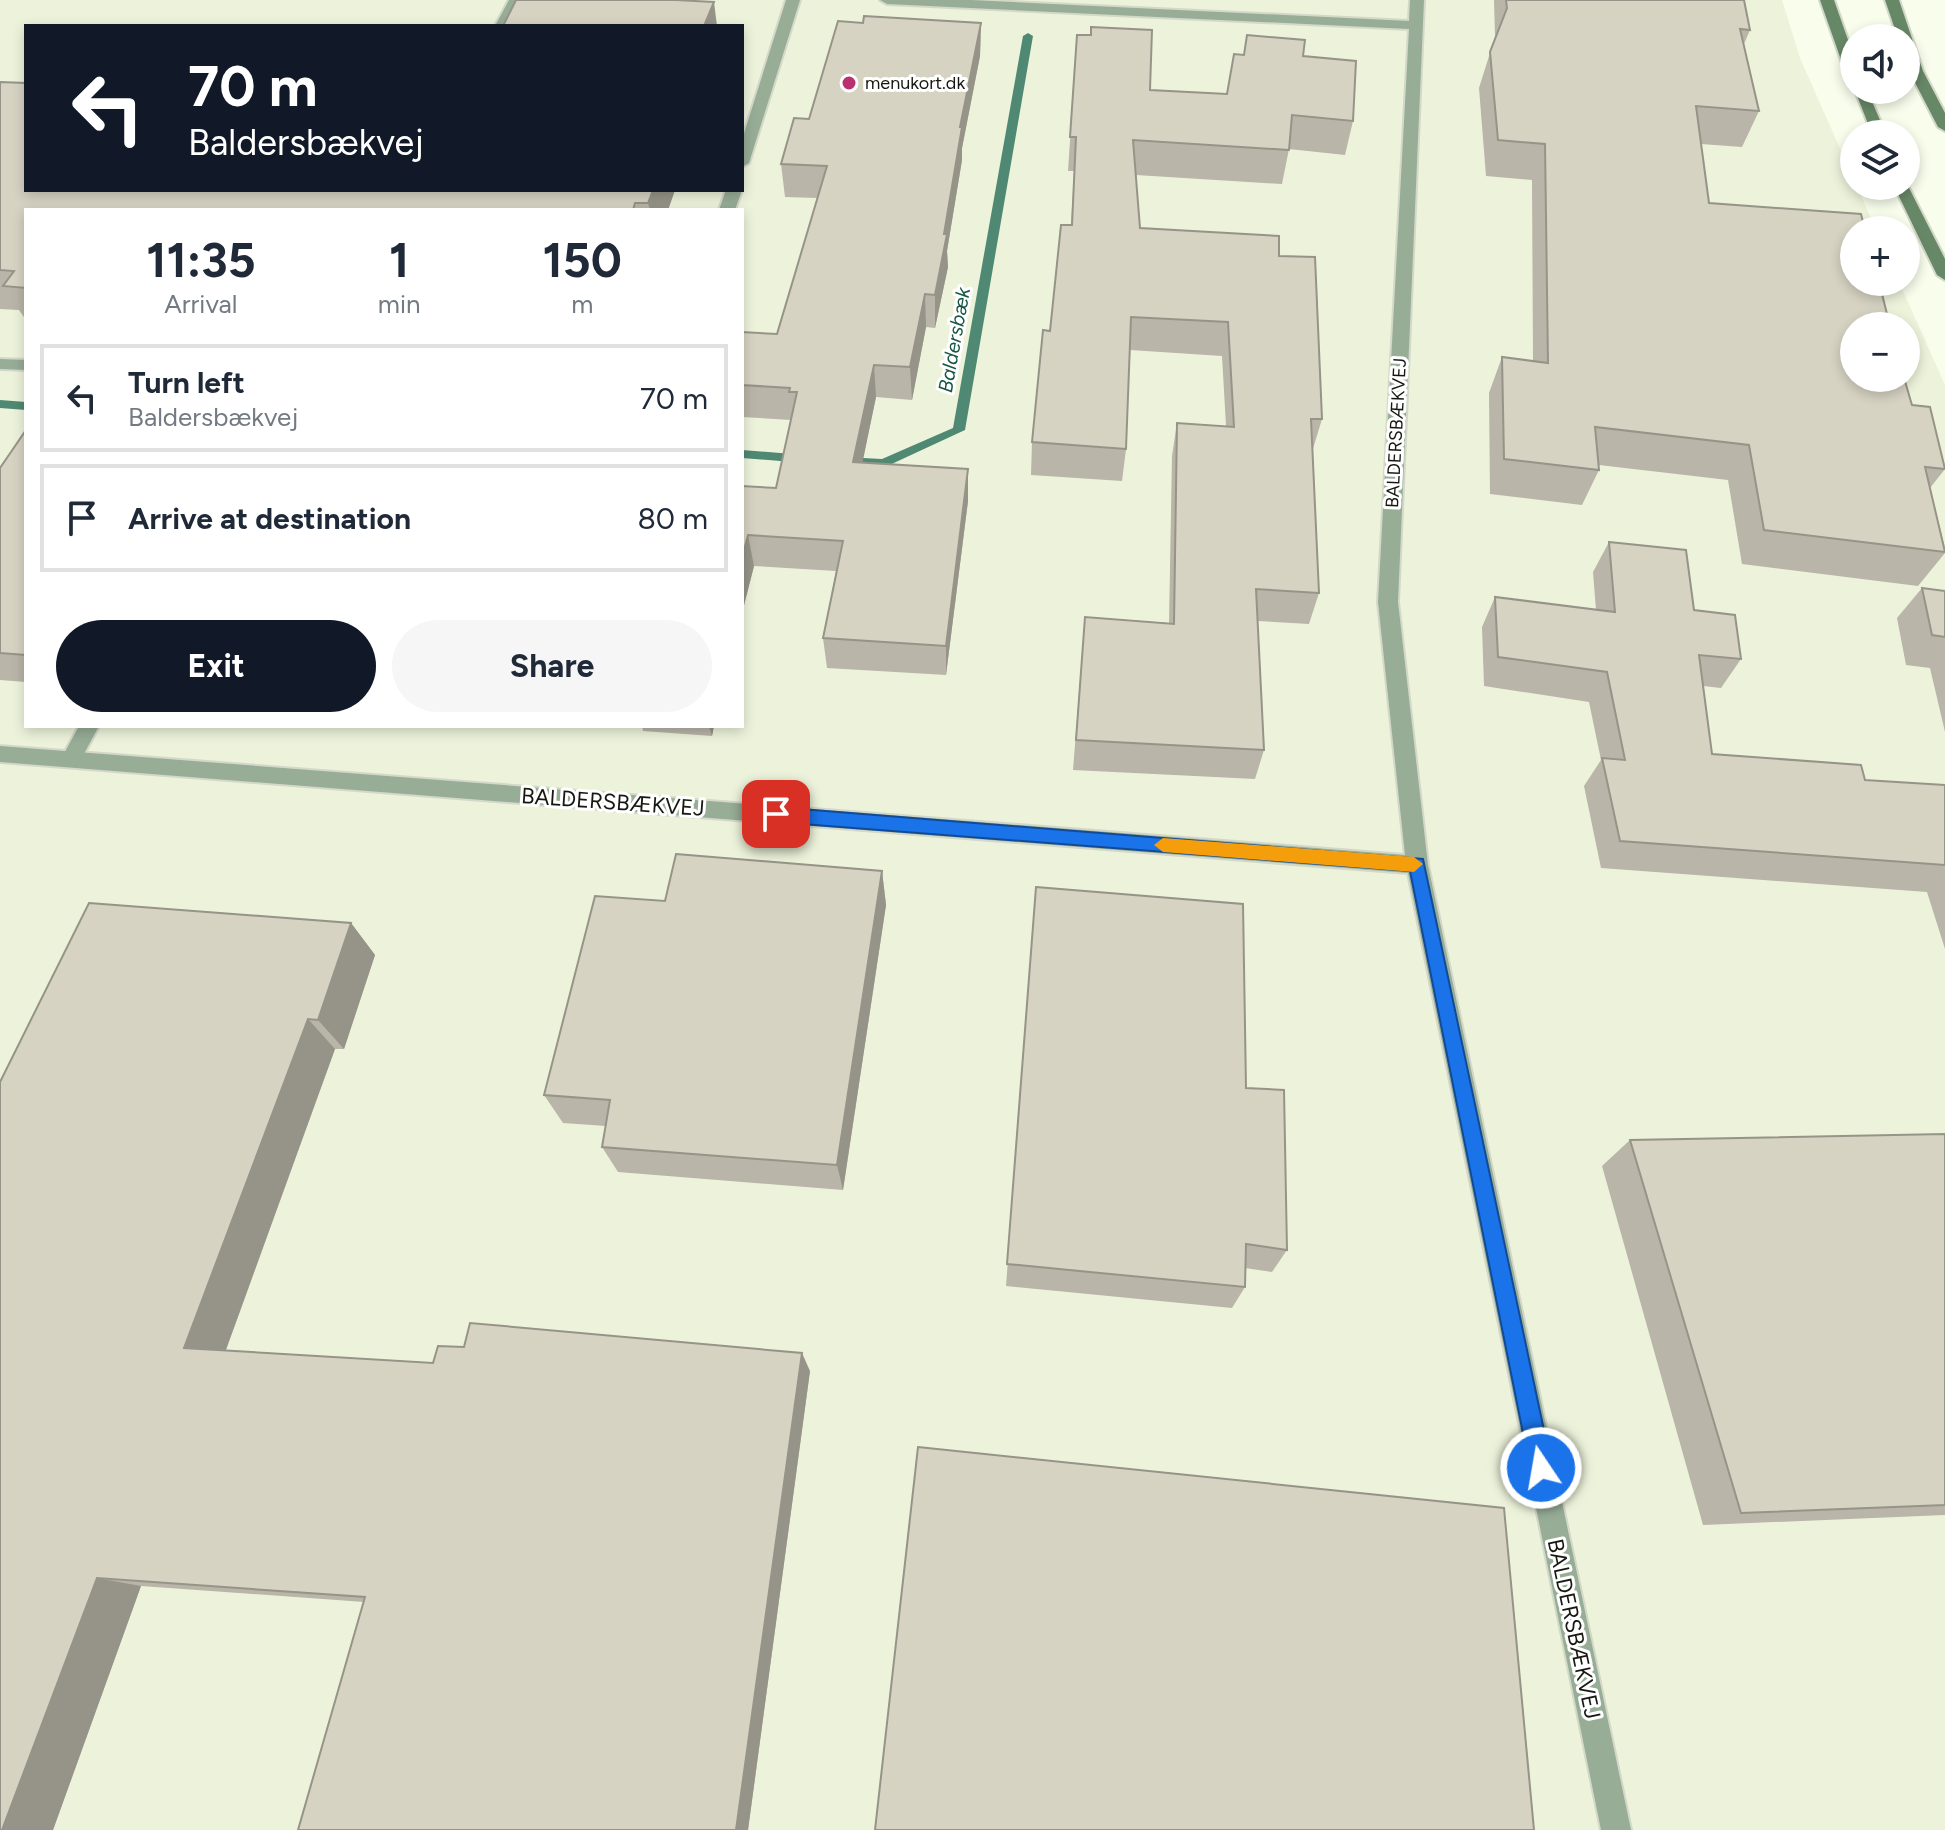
<!DOCTYPE html>
<html lang="en">
<head>
<meta charset="utf-8">
<style>
  body { margin:0; font-family:Figtree,sans-serif; background:#f6f6f7; color:#1f2937; height:100vh; display:flex; flex-direction:column; font-size:30px; white-space:nowrap }
  * { box-sizing:border-box; margin:0 }
  p { font-size:26px; color:#747a83 }
  .icon { flex:none; width:44px; height:44px; fill:none; stroke:currentColor; stroke-width:2; stroke-linecap:round; stroke-linejoin:round }
  .map { position:relative; flex:1; overflow:hidden }
  .sheet { position:absolute; left:24px; top:208px; width:720px; height:520px; display:flex; flex-direction:column; background:#fff; border-radius:0px; box-shadow:0 4px 12px #0003 }
  .sheet>* { flex:none }
  .guide { position:absolute; left:24px; top:24px; width:720px; height:168px; border-radius:0px; box-shadow:0 4px 12px #0003; background:#111827; color:#fff; overflow:hidden }
  .controls { position:absolute; left:1840px; top:24px; display:grid; gap:16px }
  .controls a { display:grid; place-items:center; width:80px; height:80px; border-radius:50%; background:#fff; box-shadow:0 4px 12px #0003; font-size:40px }
  .pin { position:absolute; display:grid; place-items:center; width:68px; height:68px; color:#fff; margin:-34px; border-radius:16px; box-shadow:0 4px 12px #0006 }
  .me { position:absolute; width:88px; margin:-44px; rotate:348deg; stroke-linejoin:round; filter:drop-shadow(0 0 6px #0008) }
  .turn { display:flex; align-items:center; gap:28px; height:168px; padding:0 32px; font-size:36px }
  .turn .icon { width:104px; height:104px; stroke-width:2.5 }
  .turn b { display:block; font-size:56px; line-height:68px }
  .eta { display:flex; justify-content:space-evenly; align-items:center; height:136px; text-align:center }
  .eta b { font-size:48px; font-weight:700; line-height:56px }
  .cta { display:flex; gap:16px; margin-top:auto; padding:16px 32px }
  .cta a { flex:1; height:92px; border-radius:48px; background:#111827; color:#fff; font-size:32px; font-weight:700; line-height:92px; text-align:center }
  .cta a+a { background:#f6f6f7; color:#1f2937 }
  ul { padding:0; list-style:none }
  li { display:flex; align-items:center; gap:24px; height:108px; margin:0 16px 12px; padding:0 16px; border:4px solid #e0e1e3; border-radius:0px }
  li div { flex:1 }
  li b { display:block; font-size:30px }
  li em { font-style:normal }
  .map>svg:first-child { display:block }
  .built { fill:#edf3db; fill-rule:evenodd }
  .lines { fill:none; stroke-linecap:round; stroke-linejoin:round }
  .stream { fill:#508973; fill-rule:evenodd }
  .service-casing { stroke:#d4d8c9; stroke-width:4 }
  .minor-casing { stroke:#d4d8c9; stroke-width:4 }
  .secondary-casing { stroke:#d4d8c9; stroke-width:4 }
  .service { fill:#97ad96; fill-rule:evenodd }
  .minor { fill:#97ad96; fill-rule:evenodd }
  .secondary { fill:#678866; fill-rule:evenodd }
  .wall { fill:#b9b5a8 }
  .shaded-wall { fill:#969488 }
  .building { fill:#d7d3c3; stroke:#969488; stroke-width:2 }
  .route { fill:#1a73e8; stroke:#114b97; stroke-width:2 }
  .slow { fill:#f59e0b }
  .poi-dot { fill:#ba3170; stroke:#fff; stroke-width:3 }
  .labels { text-anchor:middle; dominant-baseline:central; stroke-width:6; stroke-linejoin:round; paint-order:stroke }
  .far-poi-label { font-size:18px; fill:#171812; stroke:#fff; text-anchor:start }
  .far-street-label { font-size:18px; fill:#171812; stroke:#fff }
  .far-water-label { font-size:20px; font-style:italic; fill:#165743; stroke:#fff }
  .street-label { font-size:22px; fill:#171812; stroke:#fff }
</style>
</head>
<body>
<div class="map">
<svg width="1945" height="1830" viewBox="0 0 1945 1830">
  <rect width="100%" height="100%" fill="#f8fdec"/>
  <path class="built" d="M0,0H1782L1800,58L1854,180V186H1857L1876,230H1854V282H1899L1945,385V1830H0ZM26,26H742V190H26ZM26,210H742V726H26ZM1854,326H1906V378H1854Z"/>
  <g class="lines">
    <g class="stream">
      <path d="M1028,33L1033,36L965,430L883,468L839,464V458L844,457L882,459L953,428L1023,36Z"/>
      <path d="M0,400L26,402V410L0,408Z"/>
      <path d="M742,450L805,455L811,459L805,463L742,458Z"/>
    </g>
    <defs>
      <g id="service">
        <path d="M509,0H523L509,26H495Z"/>
        <path d="M0,359L26,360V370L0,369Z"/>
        <path d="M79,726H99L78,765H64L61,759Z"/>
      </g>
      <g id="minor">
        <path d="M786,0H800L749,163L742,167V140Z"/>
        <path d="M880,0H971L1409,21L1410,0H1424L1398,602L1428,865L1631,1830H1601L1408,873L0,762V746L1405,855L1378,602L1409,29L887,4Z"/>
        <path d="M726,190H742L735,210H719Z"/>
      </g>
      <g id="secondary">
        <path d="M1820,0H1834L1854,57V81L1847,77Z"/>
        <path d="M1885,0H1899L1923,71L1945,113V131L1938,127L1909,71L1906,38H1898Z"/>
        <path d="M1854,88L1867,90L1886,134H1872Z"/>
        <path d="M1906,182L1945,259V280L1937,275L1894,186H1906Z"/>
      </g>
    </defs>
    <use href="#service" class="service-casing"/>
    <use href="#minor" class="minor-casing"/>
    <use href="#secondary" class="secondary-casing"/>
    <use href="#service" class="service"/>
    <use href="#minor" class="minor"/>
    <use href="#secondary" class="secondary"/>
  </g>
  <g class="wall">
    <path d="M1494,0H1744L1750,30L1744,44L1759,111L1742,147L1701,144L1709,203L1912,405L1945,469L1930,488L1945,548V553L1918,586L1742,564L1728,480L1599,465V470L1582,505L1490,494L1489,393L1502,357L1533,361L1532,180L1486,176L1479,88L1495,37Z"/>
    <path d="M863,23H981L980,56L962,148V160L947,251L948,267L935,328L926,327L912,400L876,397L862,463L968,501L946,675L827,668L823,638L836,571L754,566L742,613V486L776,488L791,420L742,417V332L777,334L818,198L785,197L781,164L809,119Z"/>
    <path d="M1077,35L1150,90L1227,94L1244,55L1303,56L1353,121L1345,155L1289,149L1282,184L1136,175L1140,228L1279,256L1322,419L1312,452L1319,593L1309,624L1258,621L1264,750L1255,779L1073,770L1085,617L1169,623L1172,456L1177,423L1226,426L1222,356L1130,350L1126,449L1122,481L1031,475L1032,442L1050,331L1071,225L1074,171H1068Z"/>
    <path d="M0,82L26,190H675L668,210H26V320L19,310L0,309Z"/>
    <path d="M26,430V682L0,680V468Z"/>
    <path d="M1609,542L1694,610L1741,659L1721,688L1703,686L1712,754L1865,780L1945,785V949L1927,892L1601,868L1584,786L1601,760L1589,702L1484,686L1482,627L1495,597L1596,610L1593,572Z"/>
    <path d="M1922,588L1945,591V732L1930,668L1906,665L1897,618Z"/>
    <path d="M642,726H714L712,736L643,731Z"/>
    <path d="M882,871L886,905L843,1190L618,1172L602,1147L606,1126L563,1123L544,1095L665,901Z"/>
    <path d="M1036,887L1246,1088L1287,1250L1272,1272L1245,1268V1287L1232,1308L1006,1286Z"/>
    <path d="M351,923L375,955L344,1049H335L226,1350L433,1363L810,1371L748,1830H298L364,1602L141,1586L53,1830L0,1082Z"/>
    <path d="M1945,1134V1515L1703,1525L1602,1166L1630,1140Z"/>
  </g>
  <g class="shaded-wall">
    <path d="M714,2L717,26H704Z"/>
    <path d="M981,23L980,56L962,148V160L947,251L948,267L935,328V295L960,127Z"/>
    <path d="M653,190H675L668,210H650L648,203Z"/>
    <path d="M925,294L926,327L912,400L910,367Z"/>
    <path d="M874,365L876,397L856,494L853,462Z"/>
    <path d="M968,469V501L946,675V646Z"/>
    <path d="M748,535L754,566L742,613V558Z"/>
    <path d="M709,726H714L712,736Z"/>
    <path d="M882,871L886,905L843,1190L837,1165Z"/>
    <path d="M351,923L375,955L344,1049L318,1020Z"/>
    <path d="M308,1019L335,1049L220,1366L184,1348Z"/>
    <path d="M802,1353L810,1371L748,1830H736Z"/>
    <path d="M97,1578L141,1586L53,1830H2Z"/>
  </g>
  <g class="building">
    <path d="M516,0H676L714,2L704,26H503Z"/>
    <path d="M1506,0H1744L1750,30L1740,29L1759,111L1696,106L1709,203L1861,214L1865,230H1854V282H1879L1890,326H1854V378H1904L1912,405L1930,407L1945,469L1925,467L1945,552L1764,530L1749,445L1595,427L1599,470L1504,459L1502,357L1548,363L1545,144L1498,140L1490,52L1507,8Z"/>
    <path d="M864,16L981,23L960,127H962L944,234H947L935,295L925,294L910,367L874,365L853,462L968,469L946,646L823,638L843,541L748,535L742,558V486L776,488L797,392H789L790,388L742,385V332L777,334L827,166L781,164L794,118L809,119L838,21L863,23Z"/>
    <path d="M1091,27L1152,30L1150,90L1227,94L1234,54L1244,55L1247,35L1305,40L1303,56L1356,61L1353,121L1292,115L1289,150L1133,140L1140,228L1279,236V256L1315,257L1322,419H1311L1319,593L1256,589L1264,750L1076,740L1085,617L1174,624L1177,423L1234,427L1228,322L1131,317L1126,449L1032,442L1043,330L1050,331L1061,225H1072L1076,137H1070L1077,35H1091Z"/>
    <path d="M0,82L26,83V190H653L648,203H635L633,210H26V288L3,286L14,271L0,270Z"/>
    <path d="M26,430V655L0,653V468Z"/>
    <path d="M1609,542L1686,550L1694,610L1735,615L1741,659L1699,655L1712,754L1861,765L1865,780L1945,785V865L1620,841L1602,758L1625,760L1607,672L1498,657L1495,597L1615,612Z"/>
    <path d="M1922,588L1945,591V637L1932,635Z"/>
    <path d="M676,854L882,871L837,1165L602,1147L610,1100L544,1095L595,896L665,901Z"/>
    <path d="M1036,887L1243,904L1246,1088L1284,1090L1287,1250L1246,1244L1245,1287L1007,1264Z"/>
    <path d="M89,903L351,923L318,1020L308,1019L184,1348L433,1363L438,1346L464,1347L470,1323L802,1353L736,1830H298L365,1597L97,1578L2,1830H0V1082Z"/>
    <path d="M1945,1134V1505L1741,1513L1630,1140Z"/>
    <path d="M918,1447L1504,1508L1534,1830H875Z"/>
  </g>
  <path class="route" d="M776,807L1423,859L1552,1468L1549,1476L1541,1480L1533,1476L1530,1468L1410,871L776,822L767,814Z"/>
  <path class="slow" d="M1163,838L1414,857L1423,864L1414,872L1163,852L1154,845Z"/>
  <circle class="poi-dot" cx="849" cy="83" r="8"/>
  <g class="labels">
    <g class="far-poi-label">
      <text x="865" y="83">menukort.dk</text>
    </g>
    <g class="far-street-label">
      <text transform="translate(1396 433) rotate(-87)">BALDERSBÆKVEJ</text>
    </g>
    <g class="far-water-label">
      <text transform="translate(954 340) rotate(-80)">Baldersbæk</text>
    </g>
    <g class="street-label">
      <text transform="translate(613 802) rotate(4)">BALDERSBÆKVEJ</text>
      <text transform="translate(1574 1629) rotate(78)">BALDERSBÆKVEJ</text>
    </g>
  </g>
</svg>
<div class="controls">
<a><svg class="icon" aria-label="sound" viewBox="0 0 24 24"><path d="M4 9h4l5-4v14l-5-4H4zM17 9q2 3 0 6"/></svg></a>
<a><svg class="icon" aria-label="layers" viewBox="0 0 24 24"><path d="M12 4l9 5-9 5-9-5zM3 14l9 5 9-5"/></svg></a>
<a>+</a>
<a>−</a>
</div>
<div class="pin" style="left:776px;top:814px;background:#d93025"><svg class="icon" aria-label="arrive" viewBox="0 0 24 24"><path d="M6 21V4h12l-3 4 3 4H6"/></svg></div>
<svg class="me" style="left:1541px;top:1468px" viewBox="-20 -20 40 40"><circle r="17" fill="#1a73e8" stroke="#fff" stroke-width="3"/><path d="M0-11L8 9 0 5-8 9z" fill="#fff"/></svg>
<div class="guide">
<div class="turn"><svg class="icon" aria-label="left" viewBox="0 0 24 24"><path d="M17 20v-9H6M10 6l-5 5 5 5"/></svg><div><b>70 m</b>Baldersbækvej</div></div>
</div>
<section class="sheet">
<div class="eta">
<div><b>11:35</b><p>Arrival</p></div>
<div><b>1</b><p>min</p></div>
<div><b>150</b><p>m</p></div>
</div>
<ul>
<li><svg class="icon" aria-label="left" viewBox="0 0 24 24"><path d="M17 20v-9H6M10 6l-5 5 5 5"/></svg><div><b>Turn left</b><p>Baldersbækvej</p></div><em>70 m</em></li>
<li><svg class="icon" aria-label="arrive" viewBox="0 0 24 24"><path d="M6 21V4h12l-3 4 3 4H6"/></svg><div><b>Arrive at destination</b></div><em>80 m</em></li>
</ul>
<div class="cta"><a>Exit</a><a>Share</a></div>
</section>
</div>
</body>
</html>
